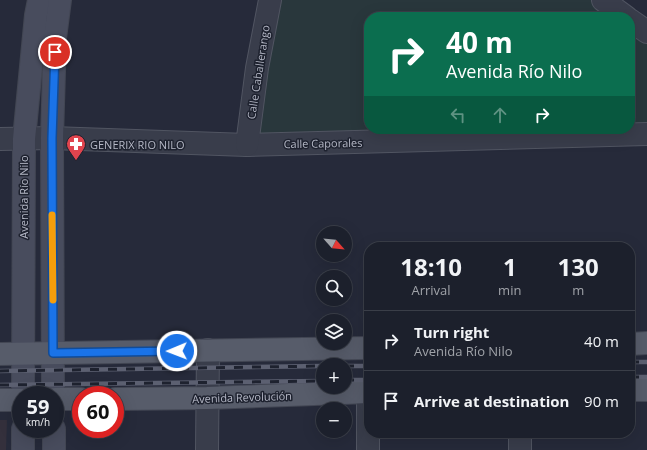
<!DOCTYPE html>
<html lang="en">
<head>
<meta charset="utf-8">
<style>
  body { margin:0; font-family:"Open Sans",sans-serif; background:#292d38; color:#f1f3f6; height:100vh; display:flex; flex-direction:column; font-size:15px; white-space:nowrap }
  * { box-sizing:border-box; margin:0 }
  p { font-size:13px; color:#a0a3a9 }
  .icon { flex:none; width:22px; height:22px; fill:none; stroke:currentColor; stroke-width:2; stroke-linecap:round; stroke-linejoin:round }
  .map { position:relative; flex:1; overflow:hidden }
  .side { position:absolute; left:364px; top:242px; width:271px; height:196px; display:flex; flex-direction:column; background:#1c202c; border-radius:16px; box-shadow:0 4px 16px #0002,0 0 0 1px #3a3e48 }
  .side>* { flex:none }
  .top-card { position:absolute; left:364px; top:12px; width:271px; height:122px; border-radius:16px; box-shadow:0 4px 16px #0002,0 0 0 1px #3a3e48; background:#0b6e4f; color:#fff; overflow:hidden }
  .needle { width:26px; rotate:117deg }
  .fabs { position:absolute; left:316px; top:226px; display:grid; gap:8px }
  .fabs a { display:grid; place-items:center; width:36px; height:36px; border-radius:50%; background:#1c202c; box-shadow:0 4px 16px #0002,0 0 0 1px #3a3e48; font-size:20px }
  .speed { position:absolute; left:12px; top:386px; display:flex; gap:8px; font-size:20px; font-weight:700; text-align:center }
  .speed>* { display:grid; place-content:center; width:52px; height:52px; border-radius:50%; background:#1c202c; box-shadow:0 4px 16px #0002,0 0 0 1px #3a3e48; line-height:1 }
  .speed small { font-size:10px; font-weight:400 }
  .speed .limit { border:6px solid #d22; background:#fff; color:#111 }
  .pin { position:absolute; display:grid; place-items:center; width:34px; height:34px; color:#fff; margin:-17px; border:2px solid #fff; border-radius:50%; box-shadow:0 1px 4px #0007 }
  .me { position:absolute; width:44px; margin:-22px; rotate:269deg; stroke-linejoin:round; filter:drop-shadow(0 0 3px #0008) }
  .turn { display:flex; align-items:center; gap:14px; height:84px; padding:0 16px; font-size:18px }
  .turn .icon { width:52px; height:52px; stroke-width:2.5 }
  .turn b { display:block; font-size:28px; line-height:34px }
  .lanes { display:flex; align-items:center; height:38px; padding:0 16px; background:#0003; justify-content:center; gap:20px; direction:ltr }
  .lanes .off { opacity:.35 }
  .eta { display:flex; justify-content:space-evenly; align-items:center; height:68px; text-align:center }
  .eta b { font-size:24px; font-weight:700; line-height:28px }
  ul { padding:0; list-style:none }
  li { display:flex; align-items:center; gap:12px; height:60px; padding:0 16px; border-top:1px solid #3a3e48 }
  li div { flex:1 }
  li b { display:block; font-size:15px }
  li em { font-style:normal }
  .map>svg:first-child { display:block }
  .medical { fill:#34303c }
  .green { fill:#29373c }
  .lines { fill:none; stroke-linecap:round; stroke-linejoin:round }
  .minor-casing { stroke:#515562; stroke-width:24 }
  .secondary-casing { stroke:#424653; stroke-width:24 }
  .primary-casing { stroke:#424653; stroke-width:24 }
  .minor { stroke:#393d4b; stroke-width:22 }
  .secondary { stroke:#484c5d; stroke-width:22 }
  .primary { stroke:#575c6a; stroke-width:22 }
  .rail-casing { stroke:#5c6071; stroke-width:4.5 }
  .rail { stroke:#1e222f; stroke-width:3; stroke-dasharray:9; stroke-linecap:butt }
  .route-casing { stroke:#114b97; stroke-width:10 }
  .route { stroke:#1a73e8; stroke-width:7 }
  .slow { stroke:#f59e0b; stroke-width:7 }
  .labels { text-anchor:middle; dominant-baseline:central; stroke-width:3; stroke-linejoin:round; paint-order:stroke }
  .street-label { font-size:11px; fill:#b5b8c6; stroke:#1e222f }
  .poi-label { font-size:11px; fill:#b5b8c6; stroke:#1e222f; text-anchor:start }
</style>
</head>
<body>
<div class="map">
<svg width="647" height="450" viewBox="0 0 647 450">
  <rect width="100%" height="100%" fill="#262a3a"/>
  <path class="medical" d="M0,420H7L6,450H0Z"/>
  <path class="green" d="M273,0H598L622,17H369V129H630V23L647,35V132L254,136Z"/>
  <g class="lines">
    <defs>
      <g id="minor">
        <path d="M603,0L626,17"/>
        <path d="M630,20L647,32"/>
        <path d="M0,139L52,138L247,145L647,134"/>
        <path d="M247,145L257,68L270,0"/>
        <path d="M207,450L208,350"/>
        <path d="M368,450V392"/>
        <path d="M520,450V433"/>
      </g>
      <g id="secondary">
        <path d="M23,395L24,139L36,15L39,0"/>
        <path d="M53,395L52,138L55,38L60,0"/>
        <path d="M54,429V450"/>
        <path d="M23,450V429"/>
      </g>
      <g id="primary">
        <path d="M630,344L647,343"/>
        <path d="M0,354L369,348"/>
        <path d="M630,390H647"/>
        <path d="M55,399H81"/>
        <path d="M115,399L207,398L369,392"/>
        <path d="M0,400H21"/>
      </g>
    </defs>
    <use href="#minor" class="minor-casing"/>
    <use href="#secondary" class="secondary-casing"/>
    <use href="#primary" class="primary-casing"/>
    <use href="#minor" class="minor"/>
    <use href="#secondary" class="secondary"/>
    <use href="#primary" class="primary"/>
    <defs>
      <g id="rail">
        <path d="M630,362H647"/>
        <path d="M345,366H369"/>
        <path d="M0,371L323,366"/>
        <path d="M630,377H647"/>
        <path d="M345,380H369"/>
        <path d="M0,385L323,381"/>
      </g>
    </defs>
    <use href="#rail" class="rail-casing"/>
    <use href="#rail" class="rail"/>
  </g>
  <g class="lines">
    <defs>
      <path id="route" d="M55,52L52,138L53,353L177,351"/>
    </defs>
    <use href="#route" class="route-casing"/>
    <use href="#route" class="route"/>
    <path class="slow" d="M52,215L53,300"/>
  </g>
  <defs>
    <symbol id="pharmacy-pin" viewBox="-11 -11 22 30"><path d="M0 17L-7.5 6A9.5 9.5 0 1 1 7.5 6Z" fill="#e0444e" stroke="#1e222f"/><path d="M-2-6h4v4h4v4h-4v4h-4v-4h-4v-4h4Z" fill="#fff"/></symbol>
  </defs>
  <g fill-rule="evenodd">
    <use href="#pharmacy-pin" x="65" y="133" width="22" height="30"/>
  </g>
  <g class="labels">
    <g class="street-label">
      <text transform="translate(258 72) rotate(-81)">Calle Caballerango</text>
      <text transform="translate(323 143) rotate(-1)">Calle Caporales</text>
      <text transform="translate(23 197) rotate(-90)">Avenida Río Nilo</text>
      <text transform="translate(242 397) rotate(-2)">Avenida Revolución</text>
    </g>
    <g class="poi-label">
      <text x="90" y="144">GENERIX RIO NILO</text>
    </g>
  </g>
</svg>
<div class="fabs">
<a><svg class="needle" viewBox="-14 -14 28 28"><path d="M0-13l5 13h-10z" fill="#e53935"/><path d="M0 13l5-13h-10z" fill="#a0a3a9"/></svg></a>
<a><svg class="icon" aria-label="search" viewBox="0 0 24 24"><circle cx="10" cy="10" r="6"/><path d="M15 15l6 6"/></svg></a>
<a><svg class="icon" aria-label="layers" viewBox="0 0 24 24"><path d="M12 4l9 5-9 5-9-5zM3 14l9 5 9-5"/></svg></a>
<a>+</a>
<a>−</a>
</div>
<div class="speed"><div>59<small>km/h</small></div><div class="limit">60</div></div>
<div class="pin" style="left:55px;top:52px;background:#d93025"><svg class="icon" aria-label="arrive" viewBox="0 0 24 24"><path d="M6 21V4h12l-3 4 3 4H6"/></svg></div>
<svg class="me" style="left:177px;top:351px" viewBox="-20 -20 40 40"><circle r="17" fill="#1a73e8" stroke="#fff" stroke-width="3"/><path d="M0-11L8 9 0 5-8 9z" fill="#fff"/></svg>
<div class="top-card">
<div class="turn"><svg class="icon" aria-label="right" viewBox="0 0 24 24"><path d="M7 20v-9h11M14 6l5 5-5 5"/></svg><div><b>40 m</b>Avenida Río Nilo</div></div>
<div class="lanes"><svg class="icon off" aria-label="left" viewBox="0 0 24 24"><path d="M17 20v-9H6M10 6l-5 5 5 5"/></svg><svg class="icon off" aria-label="ahead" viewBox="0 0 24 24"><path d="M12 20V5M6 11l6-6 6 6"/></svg><svg class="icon" aria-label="right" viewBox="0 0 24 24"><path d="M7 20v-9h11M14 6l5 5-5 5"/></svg></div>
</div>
<section class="side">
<div class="eta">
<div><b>18:10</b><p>Arrival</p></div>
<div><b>1</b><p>min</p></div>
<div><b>130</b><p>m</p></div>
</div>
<ul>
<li><svg class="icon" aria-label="right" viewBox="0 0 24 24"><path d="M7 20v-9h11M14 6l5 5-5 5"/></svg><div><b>Turn right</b><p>Avenida Río Nilo</p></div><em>40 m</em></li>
<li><svg class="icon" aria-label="arrive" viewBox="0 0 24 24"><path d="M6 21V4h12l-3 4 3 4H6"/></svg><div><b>Arrive at destination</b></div><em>90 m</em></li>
</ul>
</section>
</div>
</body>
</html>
